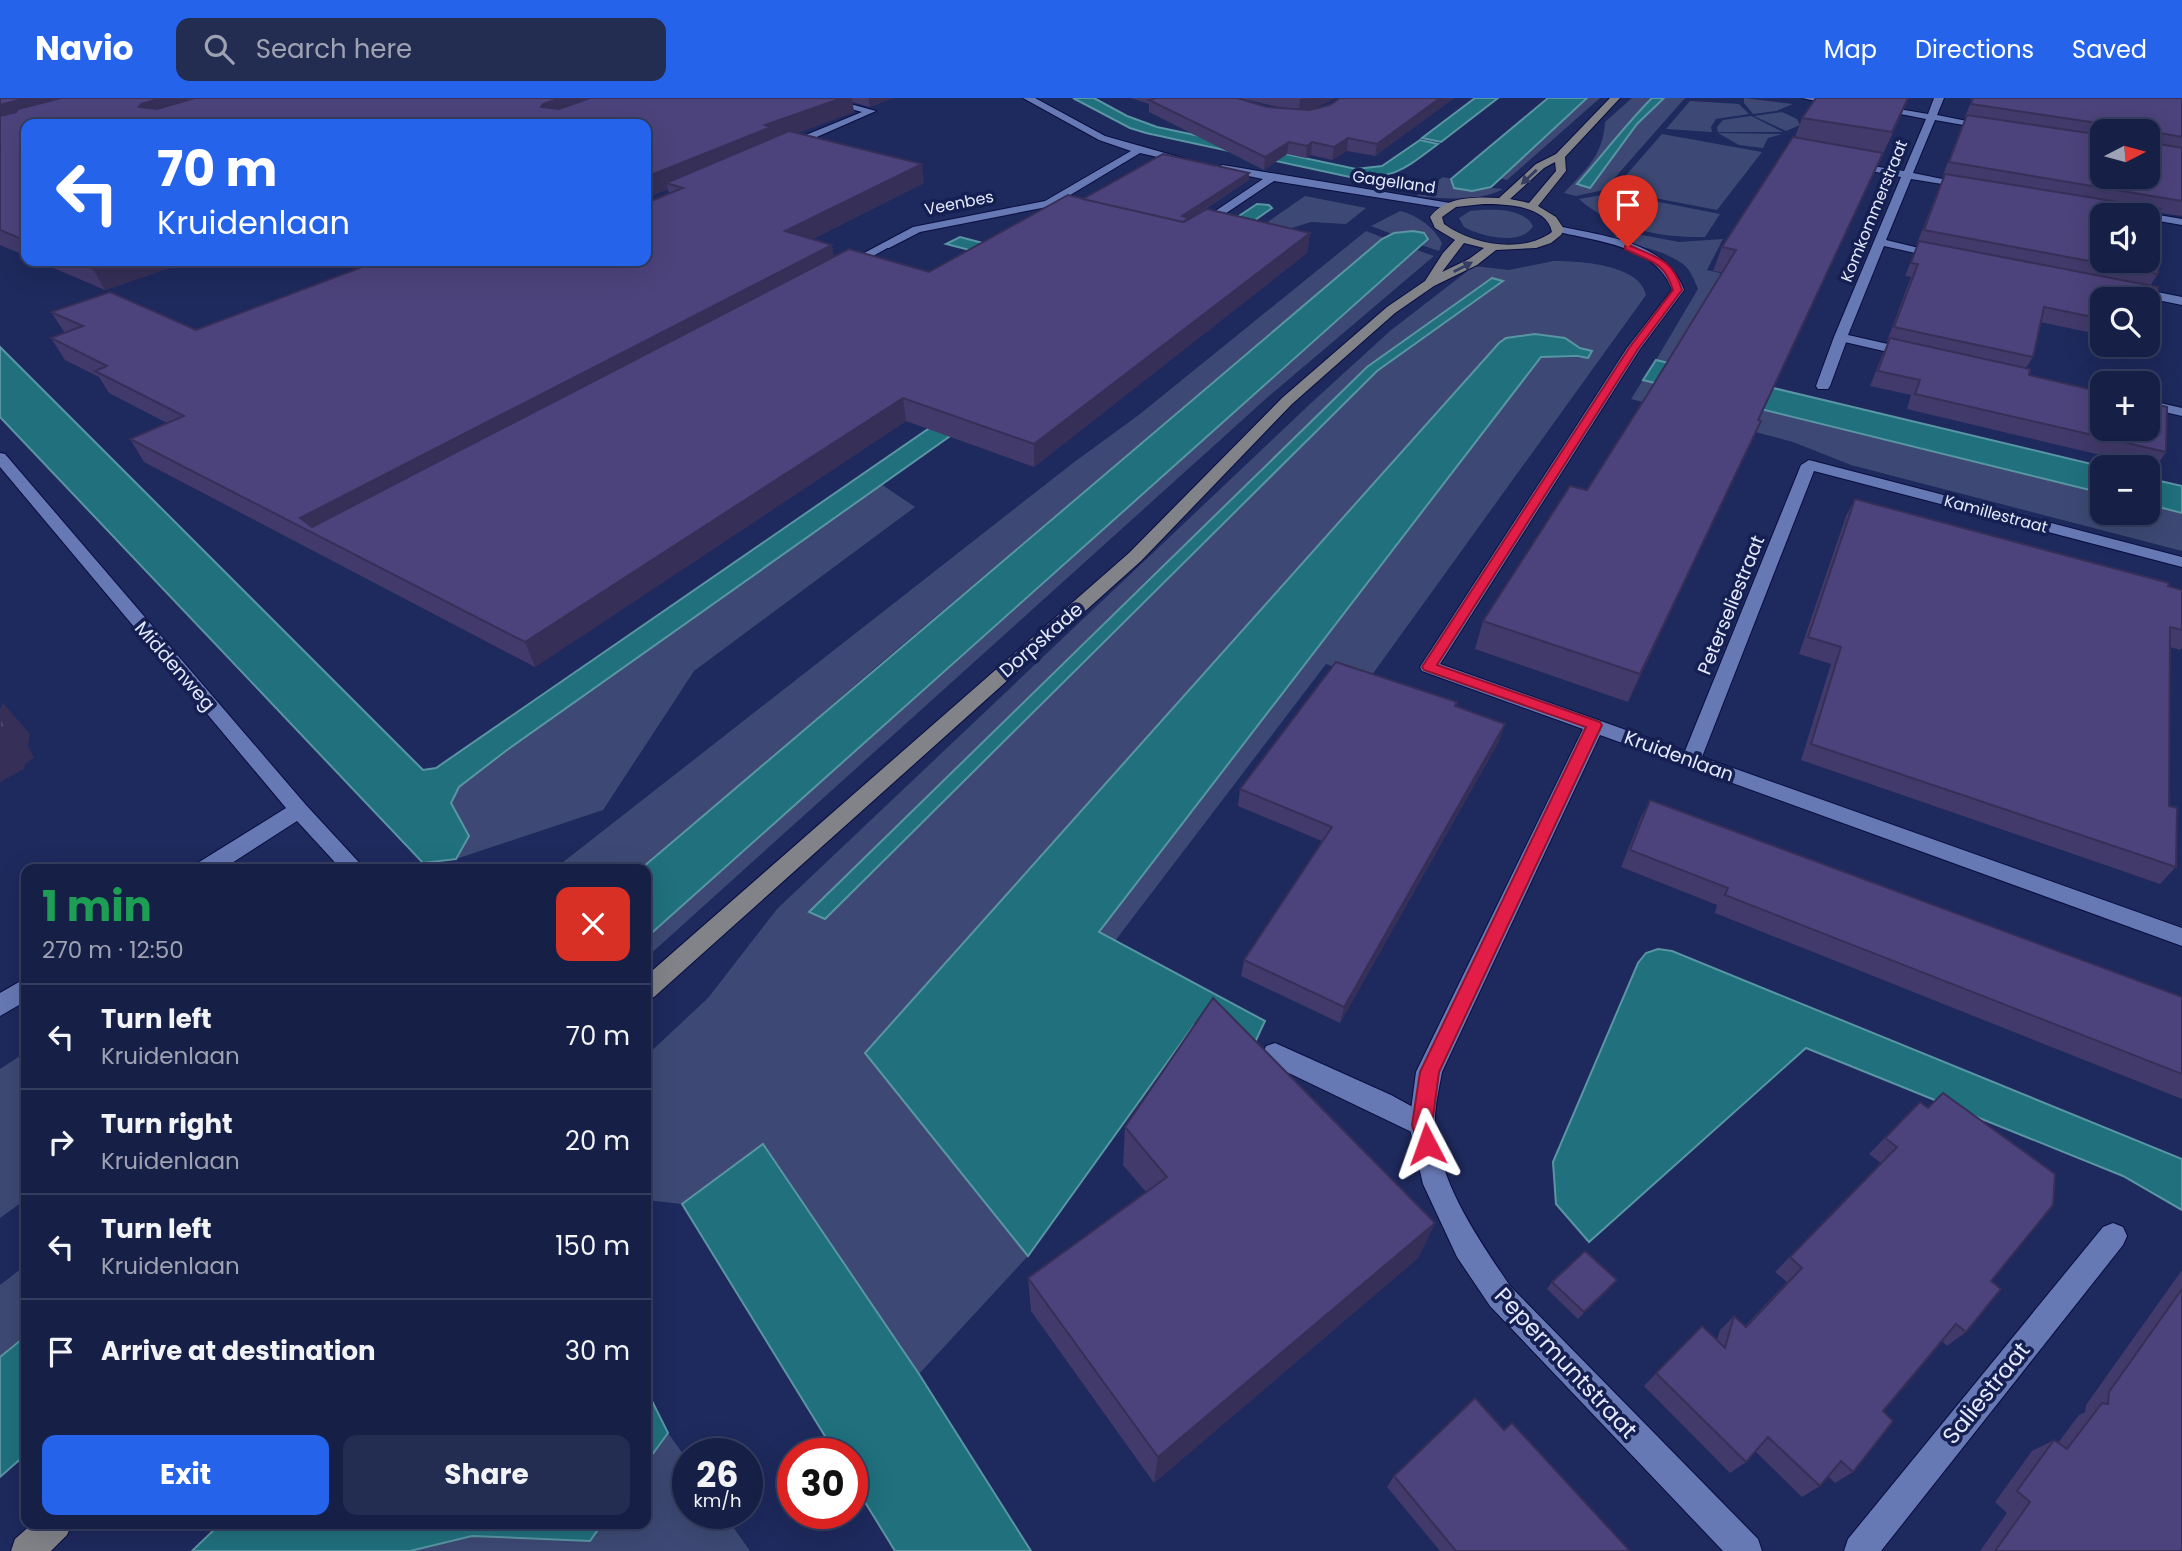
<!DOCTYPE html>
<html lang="en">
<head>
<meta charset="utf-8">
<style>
  body { margin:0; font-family:Poppins,sans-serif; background:#232c51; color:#f1f3f6; height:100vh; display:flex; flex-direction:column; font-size:26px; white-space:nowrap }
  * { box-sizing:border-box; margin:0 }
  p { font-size:23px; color:#9ea2b3 }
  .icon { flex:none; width:38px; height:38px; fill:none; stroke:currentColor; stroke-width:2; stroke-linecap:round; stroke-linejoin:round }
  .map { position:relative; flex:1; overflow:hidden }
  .side { position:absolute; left:21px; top:766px; width:630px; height:665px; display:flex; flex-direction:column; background:#161f46; border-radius:14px; box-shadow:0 7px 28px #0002,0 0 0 2px #353d5f }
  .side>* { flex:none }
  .top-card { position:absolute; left:21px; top:21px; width:630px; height:147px; border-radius:14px; box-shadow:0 7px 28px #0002,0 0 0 2px #353d5f; background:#2563eb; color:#fff; overflow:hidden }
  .needle { width:46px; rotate:84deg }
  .fabs { position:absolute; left:2090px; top:21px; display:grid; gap:14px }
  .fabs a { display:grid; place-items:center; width:70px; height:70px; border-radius:14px; background:#161f46; box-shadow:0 7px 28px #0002,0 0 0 2px #353d5f; font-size:35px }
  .speed { position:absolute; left:672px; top:1340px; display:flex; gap:14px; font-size:35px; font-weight:700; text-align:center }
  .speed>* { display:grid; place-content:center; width:91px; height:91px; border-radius:50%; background:#161f46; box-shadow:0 7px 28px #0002,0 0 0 2px #353d5f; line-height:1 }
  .speed small { font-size:18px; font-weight:400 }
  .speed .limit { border:10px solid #d22; background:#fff; color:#111 }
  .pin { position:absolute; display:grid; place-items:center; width:60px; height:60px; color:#fff; margin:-72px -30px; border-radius:50% 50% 50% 0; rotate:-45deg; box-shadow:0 0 7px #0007 }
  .pin .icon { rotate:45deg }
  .me { position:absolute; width:77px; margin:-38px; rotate:356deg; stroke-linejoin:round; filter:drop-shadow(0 0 5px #0008) }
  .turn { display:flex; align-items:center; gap:24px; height:147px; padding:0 21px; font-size:32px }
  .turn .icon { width:91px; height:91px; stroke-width:2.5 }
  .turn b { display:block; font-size:49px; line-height:60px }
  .round { display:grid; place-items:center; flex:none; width:74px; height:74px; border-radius:14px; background:#232c51 }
  .head { display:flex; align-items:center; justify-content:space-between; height:119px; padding:0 21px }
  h1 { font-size:42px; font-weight:700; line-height:52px; color:#1e9e55 }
  .cta { display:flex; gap:14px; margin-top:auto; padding:14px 21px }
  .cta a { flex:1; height:80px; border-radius:14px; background:#2563eb; color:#fff; font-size:28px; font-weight:700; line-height:80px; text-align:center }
  .cta a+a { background:#232c51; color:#f1f3f6 }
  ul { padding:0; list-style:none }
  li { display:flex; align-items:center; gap:21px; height:105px; padding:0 21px; border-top:2px solid #353d5f }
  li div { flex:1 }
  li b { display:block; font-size:26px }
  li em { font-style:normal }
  header { display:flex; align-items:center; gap:42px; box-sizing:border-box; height:98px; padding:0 35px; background:#2563eb; color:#fff }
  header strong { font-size:33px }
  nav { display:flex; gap:38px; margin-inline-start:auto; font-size:24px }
  .search { width:490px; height:63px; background:#232c51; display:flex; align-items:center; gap:18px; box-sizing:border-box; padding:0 24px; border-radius:14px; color:#9ea2b3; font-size:26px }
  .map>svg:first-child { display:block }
  .green { fill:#3d4974 }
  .water { fill:#20707d; stroke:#5a95a4; stroke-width:2 }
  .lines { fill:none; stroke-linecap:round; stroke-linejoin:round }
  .lane-casing { stroke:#090e40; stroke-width:2 }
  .street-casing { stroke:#090e40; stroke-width:2 }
  .secondary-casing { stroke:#090e40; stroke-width:2 }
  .lane { fill:#6779b4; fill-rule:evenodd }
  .street { fill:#6779b4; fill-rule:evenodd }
  .secondary { fill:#818388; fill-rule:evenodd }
  .wall { fill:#423a6b; fill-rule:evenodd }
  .shaded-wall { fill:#362f57 }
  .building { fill:#4d437c; stroke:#362f57; stroke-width:2; fill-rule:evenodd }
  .oneway { fill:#353d62 }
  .route { fill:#e11d48; stroke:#92132f; stroke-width:2 }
  .labels { text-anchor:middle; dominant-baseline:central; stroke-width:7; stroke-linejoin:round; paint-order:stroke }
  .far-street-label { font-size:16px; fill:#e3eafe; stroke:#151f51 }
  .street-label { font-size:19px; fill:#e3eafe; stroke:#151f51 }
  .near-street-label { font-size:23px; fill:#e3eafe; stroke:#151f51 }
</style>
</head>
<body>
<header>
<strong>Navio</strong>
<div class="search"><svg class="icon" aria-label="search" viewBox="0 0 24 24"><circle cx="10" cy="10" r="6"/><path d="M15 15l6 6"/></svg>Search here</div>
<nav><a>Map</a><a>Directions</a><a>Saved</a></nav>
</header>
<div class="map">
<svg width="2182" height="1453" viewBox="0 0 2182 1453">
  <rect width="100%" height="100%" fill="#1e295d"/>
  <g class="green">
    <path d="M1588,0H1600L1507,82L1500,80Z"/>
    <path d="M1632,0H1652C1627,25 1607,53 1583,79L1590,89L1637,26L1664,0H1685L1604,92L1576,98L1564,95C1586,71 1603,58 1605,24Z"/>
    <path d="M1744,0L1793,6L1776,13L1753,16L1744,5Z"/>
    <path d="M1690,3L1739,6L1749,16L1716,21L1711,29L1712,34L1666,31Z"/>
    <path d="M1782,14L1797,21L1800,27L1786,33L1754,18Z"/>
    <path d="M1751,18L1783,34H1718L1717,29L1723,22Z"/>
    <path d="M1718,35L1782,36L1768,40L1763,50L1739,47Z"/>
    <path d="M1662,36L1762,54L1717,112L1613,92Z"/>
    <path d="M1443,79L1452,81L1454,89C1470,95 1486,88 1503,91C1480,104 1443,101 1417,98Z"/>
    <path d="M1613,95L1720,116L1705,139C1662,140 1612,131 1579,101Z"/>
    <path d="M1305,98L1366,110L1346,126L1311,124L1292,130H1259Z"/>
    <path d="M1480,112C1497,111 1524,111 1533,128C1522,149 1480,138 1464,129L1459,120L1470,113Z"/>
    <path d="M1400,113C1417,117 1434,129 1442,145L1439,153L1421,147L1428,141L1392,136L1371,128Z"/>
    <path d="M1366,133L1384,140L877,568L642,772H553L1073,365L1140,316Z"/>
    <path d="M1621,133L1679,144L1723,141L1707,172L1741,180L1768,289L1656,262L1698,191C1694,182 1691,172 1683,166C1664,152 1634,147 1612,142Z"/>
    <path d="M1417,152L1434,158L1269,298L646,860V840Z"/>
    <path d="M1554,163C1578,163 1640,166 1646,197L1369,581L1326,566L1115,843L1099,834L1541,259L1587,260L1592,253L1550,237H1522L866,955L1028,1158L919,1276L763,1046L682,1106L646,1102V958L708,900L777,811L1310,306L1390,233L1474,168L1509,172Z"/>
    <path d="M1643,282L2102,395V415H2147V406L2182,415V453L1851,367L1793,344L1631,301Z"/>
    <path d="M881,386L915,409L694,573L603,712L456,761L469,738L451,705L459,689L507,652Z"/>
    <path d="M26,954V1101L0,1120V971Z"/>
    <path d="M26,1167V1238L0,1259V1187Z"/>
    <path d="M668,1335L688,1363V1416H724L750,1453H410L472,1438L589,1443L602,1426H646V1365Z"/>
  </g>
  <g class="water">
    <path d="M1073,0H1094L1127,18L1157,29L1356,71L1382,68L1420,42L1438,46C1403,72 1395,81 1350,79L1146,35L1130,30Z"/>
    <path d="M1475,0H1498L1441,44L1422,40Z"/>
    <path d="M1548,0H1587L1491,89L1472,93L1454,90L1451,81Z"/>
    <path d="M1652,0H1664L1637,26L1590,90L1577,86C1602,58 1625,27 1652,0Z"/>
    <path d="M1257,106L1269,107L1272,110L507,652L459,689L451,705L469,738L456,761L423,765L0,319V249L423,672L436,670L1124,196L1118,190L946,146L960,139L1125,182L1144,181Z"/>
    <path d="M1413,133L1424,135L1428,141L646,840V772H642L643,769L1382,141L1394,135Z"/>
    <path d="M1492,180L1503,183L1377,273L825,821L809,814L1367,269Z"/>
    <path d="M1535,236L1565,240L1580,250L1592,253L1588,260L1577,258L1541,259L1099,834L1265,923L1242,972L1194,927L1028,1158L865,955L1499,245L1506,240Z"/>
    <path d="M1656,262L2104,369L2102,395L1643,282Z"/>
    <path d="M2147,380L2182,388V415L2147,406Z"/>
    <path d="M1658,851L1672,853L2182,1061V1112L2123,1078L1806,950L1589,1144L1556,1106L1553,1064L1638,865L1646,855Z"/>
    <path d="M763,1046L919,1276L1031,1453H895L852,1383V1356H836L682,1106Z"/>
    <path d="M26,1238V1356L0,1379V1259Z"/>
    <path d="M646,1291L668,1335L646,1365Z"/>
    <path d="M220,1426H602L590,1443L472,1438L410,1453H192Z"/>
  </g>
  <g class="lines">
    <defs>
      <g id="lane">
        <path d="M811,0H828L876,13L787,52H779V48L862,14Z"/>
        <path d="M881,146L891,148L846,173L836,170Z"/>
        <path d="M1841,235L1848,239L1830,288L1828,291H1818L1816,288L1834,239Z"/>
        <path d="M1275,945L1391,997L1431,1019L1435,1027L1431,1035L1422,1039L1266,964L1263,956L1266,948Z"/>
      </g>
      <g id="street">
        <path d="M1023,0H1035L1105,38L1193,63L1188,66L1140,55L1052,108L920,134L889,150H881V146L913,129L1045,103L1131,53L1099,42Z"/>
        <path d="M1802,0H1823L1848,6L1843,9Z"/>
        <path d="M1934,0H1944L1937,17L1997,29L1992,32L1935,22L1913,75L1972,87L1967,90L1911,81L1886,142L1948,157L1942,161L1884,148L1848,237L1919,253L1921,256L1914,260L1836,242L1834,239L1901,79L1842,67L1847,64L1904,73L1926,21L1870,10L1875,7L1928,16Z"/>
        <path d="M1223,67L1450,105L1455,108L1450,111L1274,83L1201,132H1193V128L1263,81L1219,72V68Z"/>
        <path d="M2147,115L2182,121V127L2147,121V117H2142Z"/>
        <path d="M1558,128C1602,138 1667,143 1684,192L1640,251L1440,566L1685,653L1801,367L1809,362L2182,459V469L1814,373L1702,659L2182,830V848L1600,637L1442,974C1439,991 1434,1011 1435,1028C1440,1087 1478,1140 1510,1188L1758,1441L1762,1453H1723L1490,1208L1457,1159L1423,1086L1409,1027L1416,974L1583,631L1422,573L1420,569L1627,250L1672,192C1657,147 1594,143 1554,133L1552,131Z"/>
        <path d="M2132,189L2182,199V207L2128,196L2126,193Z"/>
        <path d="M2147,302L2182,310V318L2147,310Z"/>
        <path d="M0,355L5,356L306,707L366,772H342L297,723L221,772H193L196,766L286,710L0,369Z"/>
        <path d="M26,880V903L0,918V895Z"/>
        <path d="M2113,1125L2123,1129L2127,1138L2123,1147L1881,1453H1844L1848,1441L2103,1129Z"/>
      </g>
      <g id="secondary">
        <path d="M1610,0H1620L1565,59L1566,73L1538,108L1556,119L1564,131L1561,137L1551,145L1536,150L1496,152L1477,167L1434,188L1395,215L1292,306L1141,463L654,899L646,902V878L1129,455L1282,300L1387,209L1425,183L1443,155L1455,142L1435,130L1430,119C1446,98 1475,99 1499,100L1536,66L1556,56ZM1555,64L1556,73L1529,105L1510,101L1544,70ZM1483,106C1505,106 1547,107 1552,134C1522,156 1473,147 1444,126L1442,119L1456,109ZM1464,145L1484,150L1469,161L1442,174Z"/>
        <path d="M32,1426H72L67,1437L51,1453H11L15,1441Z"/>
      </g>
    </defs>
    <use href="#lane" class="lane-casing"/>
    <use href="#street" class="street-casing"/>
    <use href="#secondary" class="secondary-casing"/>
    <use href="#lane" class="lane"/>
    <use href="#street" class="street"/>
    <use href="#secondary" class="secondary"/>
  </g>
  <g class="wall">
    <path d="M0,0H893L870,9L852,4L854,14L797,35L924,85L813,141L834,159L929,174L1083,101L1249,75V82L1189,122L1310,135L1307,155L1034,369L906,323L535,569L144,364L130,341L167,325L109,295L99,279L65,262L51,240L65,235L51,214L196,232L358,170L338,163H646L669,96L668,91L651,98L646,97V26H26V158L0,147Z"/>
    <path d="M1131,0H1237L1267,9L1283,10L1238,0H1336L1312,11L1330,7L1340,0H1454L1375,58L1347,53L1332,62L1311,57L1306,60L1287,56L1264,72L1149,14V6Z"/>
    <path d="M1816,0H1909L1759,322L1761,323L1749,349L1628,604L1475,551L1483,523L1587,392L1649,294L1722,174L1713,173L1722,149L1795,39L1802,20Z"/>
    <path d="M1970,0H2182V118L2160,115L2158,176L2150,188L2158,210L2152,218V231L2147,238V201H2102V237L2040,224L2033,259L2026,270L2029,277L2166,354L2155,370L1907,311L1911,297L1870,288L1883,255L1889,243H1887L1911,179L1905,178L1918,146L1917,145L1944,78L1943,77L1961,30L1966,19H1965L1972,1ZM2102,33H2147L2102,79Z"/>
    <path d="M37,163H190L105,192Z"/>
    <path d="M1855,401L2182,492V550L2180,552L2170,549L2169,708L2176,769L2160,786L1801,662L1831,566L1799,556L1846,418Z"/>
    <path d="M1457,604L1456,608L1505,626L1499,643L1340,925L1241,878L1244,862L1322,743L1238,708L1240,691Z"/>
    <path d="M1650,702L2182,899V1001L1715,815L1717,807L1621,769L1641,719Z"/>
    <path d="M1920,1004L1991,1183L1966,1234L1947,1248L1942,1243L1883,1313L1853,1374L1835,1385L1828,1378L1820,1388L1802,1399L1755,1353L1746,1364L1730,1375L1644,1288L1702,1228L1717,1242L1720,1232L1734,1218L1745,1228L1787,1184L1775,1174L1881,1065L1869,1056Z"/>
    <path d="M1125,1029L1435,1125L1418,1160L1154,1385L1031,1213L1028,1180L1146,1094L1123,1067Z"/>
    <path d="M2182,1172V1453H1980L2007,1415L1995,1404L2032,1353L2054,1342L2058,1345L2079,1317L2085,1314L2086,1307Z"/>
    <path d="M1617,1182L1611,1189L1578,1221L1547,1191L1552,1184Z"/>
    <path d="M1394,1378L1630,1453H1440L1387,1389Z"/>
  </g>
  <g class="shaded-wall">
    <path d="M26,0H103L0,27V7Z"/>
    <path d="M161,0H232L150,23L139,9L141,6Z"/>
    <path d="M560,0H615L548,24L541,9L543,6Z"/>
    <path d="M842,0H852L854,14L666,85L668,91L651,98L646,79L765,27Z"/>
    <path d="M868,0H893L870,9Z"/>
    <path d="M1307,0H1336L1312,11L1299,13L1300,1Z"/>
    <path d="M1440,0H1454L1375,58L1377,46Z"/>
    <path d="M1348,40L1347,53L1332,62L1334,49Z"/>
    <path d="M1289,44L1287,56L1264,72L1265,59Z"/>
    <path d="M1312,44L1311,57L1306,60L1307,48Z"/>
    <path d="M922,66L924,85L789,153L785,133Z"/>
    <path d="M1249,75V82L1189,121V127L1181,132L1182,118Z"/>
    <path d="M1310,135L1307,155L1034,369V346Z"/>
    <path d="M832,147L835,167L322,440L300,420Z"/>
    <path d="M117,163H190L105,192L93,171Z"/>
    <path d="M903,300L906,323L535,569L525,544Z"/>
    <path d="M1761,323L1749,349L1628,604L1640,576Z"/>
    <path d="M2,604L30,636L28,648L34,660L25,666L24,671L0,684V612Z"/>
    <path d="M1505,626L1499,643L1340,925L1344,909Z"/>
    <path d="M1435,1125L1418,1160L1154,1385L1158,1359Z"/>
    <path d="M1617,1182L1611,1189L1578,1221L1584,1214Z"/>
  </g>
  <g class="building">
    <path d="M0,0H26L0,7Z"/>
    <path d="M61,0H161L141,6L139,9L157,11L195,0H560L543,6L541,9L559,11L590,0H842L765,27L771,29L646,79V26H26V143L0,132V18L16,14L18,11Z"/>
    <path d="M1156,0H1237L1267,9L1309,12L1330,7L1340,0H1440L1377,46L1348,40L1334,49L1312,44L1307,48L1289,44L1265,59L1149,2Z"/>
    <path d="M1816,0H1908L1892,34L1802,20Z"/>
    <path d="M1973,0H2182V39L2155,34L2152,37L2154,45L2182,50V103L1949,64L1967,17L2102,37V79H2147V33H2111L2112,30L2110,27L1971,6Z"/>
    <path d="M789,33L922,66L785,133L832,147L300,420L312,429L849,151L929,174L1068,97L1184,124L1207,111L1310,135L1034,346L903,300L525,544L130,341L184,318L95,273L107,268L51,240L83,228L51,214L110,194L196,232L378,163H646V105L683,90L666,85Z"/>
    <path d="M1793,39L1883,55L1758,322L1761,323L1640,576L1483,523L1570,388L1587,392L1649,294L1736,152L1722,149Z"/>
    <path d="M1163,56L1249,75L1182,118L1189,120L1183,124L1083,101Z"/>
    <path d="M1945,76L2131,106H2152L2153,109L2160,111L2158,176L1924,132ZM2102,117H2147V163H2102Z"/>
    <path d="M1919,143L2158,189V210L2152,209V231L2147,230V201H2102V221L2044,209L2033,259L1894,229L1918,166L1911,165Z"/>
    <path d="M73,163H117L93,171Z"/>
    <path d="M1890,240L2030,271L2029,277L2102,294V331H2147V304L2167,309L2166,354L1915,296L1920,282L1878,273Z"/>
    <path d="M1855,401L2169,485L2168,488L2182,492V532L2170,529L2169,708L2177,710L2176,769L1811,646L1841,549L1808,539Z"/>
    <path d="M1336,564L1457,604L1455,608L1505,626L1344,909L1244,862L1332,729L1240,691Z"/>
    <path d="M0,618L5,628L0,631Z"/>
    <path d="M1650,702L2182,899V976L1725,797L1728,790L1630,752Z"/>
    <path d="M1213,900L1435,1125L1158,1359L1028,1180L1167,1079L1125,1029Z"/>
    <path d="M1943,995L2055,1076L2053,1107L1991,1183L2001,1191L1966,1234L1956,1226L1883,1313L1893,1323L1853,1374L1841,1363L1820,1388L1768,1339L1746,1364L1656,1275L1702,1228L1725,1250L1734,1218L1746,1229L1802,1170L1790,1159L1897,1049L1885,1040L1920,1004L1928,1010Z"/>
    <path d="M1585,1153L1617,1182L1584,1214L1552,1184Z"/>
    <path d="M2182,1191V1453H1995L2030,1404L2017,1393L2054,1342L2067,1351L2102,1305L2108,1306L2109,1294Z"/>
    <path d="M1475,1300L1504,1332L1512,1325L1630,1453H1456L1394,1378Z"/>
  </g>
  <defs><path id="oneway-solid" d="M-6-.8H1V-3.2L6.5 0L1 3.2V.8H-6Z" transform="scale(1.75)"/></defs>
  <g class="oneway">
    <use href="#oneway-solid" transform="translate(1529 79) rotate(137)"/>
    <use href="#oneway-solid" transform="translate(1463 169) rotate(-27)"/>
  </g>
  <path class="route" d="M1625,148H1631C1658,160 1673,162 1682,192L1638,251L1437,567L1600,624L1602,627L1439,974L1432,1027L1437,1046L1434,1053L1427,1056L1420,1053L1412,1027L1420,974L1586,629L1424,572L1422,569L1629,250L1673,192C1664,163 1651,164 1625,151Z"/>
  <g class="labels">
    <g class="far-street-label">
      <text transform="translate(1394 84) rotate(8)">Gagelland</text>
      <text transform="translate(959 105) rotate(-11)">Veenbes</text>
      <text transform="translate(1874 113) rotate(-68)">Komkommerstraat</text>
      <text transform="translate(1996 416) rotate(15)">Kamillestraat</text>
    </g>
    <g class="street-label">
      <text transform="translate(1731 507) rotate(-68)">Peterseliestraat</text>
      <text transform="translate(1041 542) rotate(-41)">Dorpskade</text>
      <text transform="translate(175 568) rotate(49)">Middenweg</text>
      <text transform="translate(1679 658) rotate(20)">Kruidenlaan</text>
    </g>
    <g class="near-street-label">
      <text transform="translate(1566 1265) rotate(47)">Pepermuntstraat</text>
      <text transform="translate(1986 1295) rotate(-51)">Saliestraat</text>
    </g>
  </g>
</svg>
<div class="fabs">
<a><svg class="needle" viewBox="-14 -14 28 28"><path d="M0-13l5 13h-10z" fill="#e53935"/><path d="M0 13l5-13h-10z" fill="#9ea2b3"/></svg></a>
<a><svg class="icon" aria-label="sound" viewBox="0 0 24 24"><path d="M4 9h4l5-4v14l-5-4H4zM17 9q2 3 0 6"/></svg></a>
<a><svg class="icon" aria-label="search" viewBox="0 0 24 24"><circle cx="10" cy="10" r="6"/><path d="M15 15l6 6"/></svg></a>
<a>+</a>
<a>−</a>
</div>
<div class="speed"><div>26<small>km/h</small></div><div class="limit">30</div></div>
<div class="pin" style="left:1628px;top:149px;background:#d93025"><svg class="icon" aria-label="arrive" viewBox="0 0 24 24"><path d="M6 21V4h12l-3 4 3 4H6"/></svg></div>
<svg class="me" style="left:1427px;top:1046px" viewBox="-20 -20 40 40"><path d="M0-17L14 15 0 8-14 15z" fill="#e11d48" stroke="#fff" stroke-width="4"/></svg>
<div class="top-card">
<div class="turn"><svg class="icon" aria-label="left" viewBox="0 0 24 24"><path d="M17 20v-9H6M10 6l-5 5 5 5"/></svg><div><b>70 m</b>Kruidenlaan</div></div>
</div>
<section class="side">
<div class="head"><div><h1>1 min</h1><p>270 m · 12:50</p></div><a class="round" style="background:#d93025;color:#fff"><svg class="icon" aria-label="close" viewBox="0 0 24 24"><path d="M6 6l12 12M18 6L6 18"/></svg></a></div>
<ul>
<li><svg class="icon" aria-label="left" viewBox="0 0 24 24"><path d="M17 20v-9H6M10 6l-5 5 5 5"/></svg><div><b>Turn left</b><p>Kruidenlaan</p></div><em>70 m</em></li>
<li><svg class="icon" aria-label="right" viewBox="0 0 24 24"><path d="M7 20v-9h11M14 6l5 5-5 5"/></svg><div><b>Turn right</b><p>Kruidenlaan</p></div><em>20 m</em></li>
<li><svg class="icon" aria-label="left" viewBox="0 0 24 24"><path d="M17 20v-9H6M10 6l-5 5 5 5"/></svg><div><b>Turn left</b><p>Kruidenlaan</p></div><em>150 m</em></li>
<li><svg class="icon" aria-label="arrive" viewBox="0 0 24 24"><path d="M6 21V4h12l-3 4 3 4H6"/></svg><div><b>Arrive at destination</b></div><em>30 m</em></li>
</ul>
<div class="cta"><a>Exit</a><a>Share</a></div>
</section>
</div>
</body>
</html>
